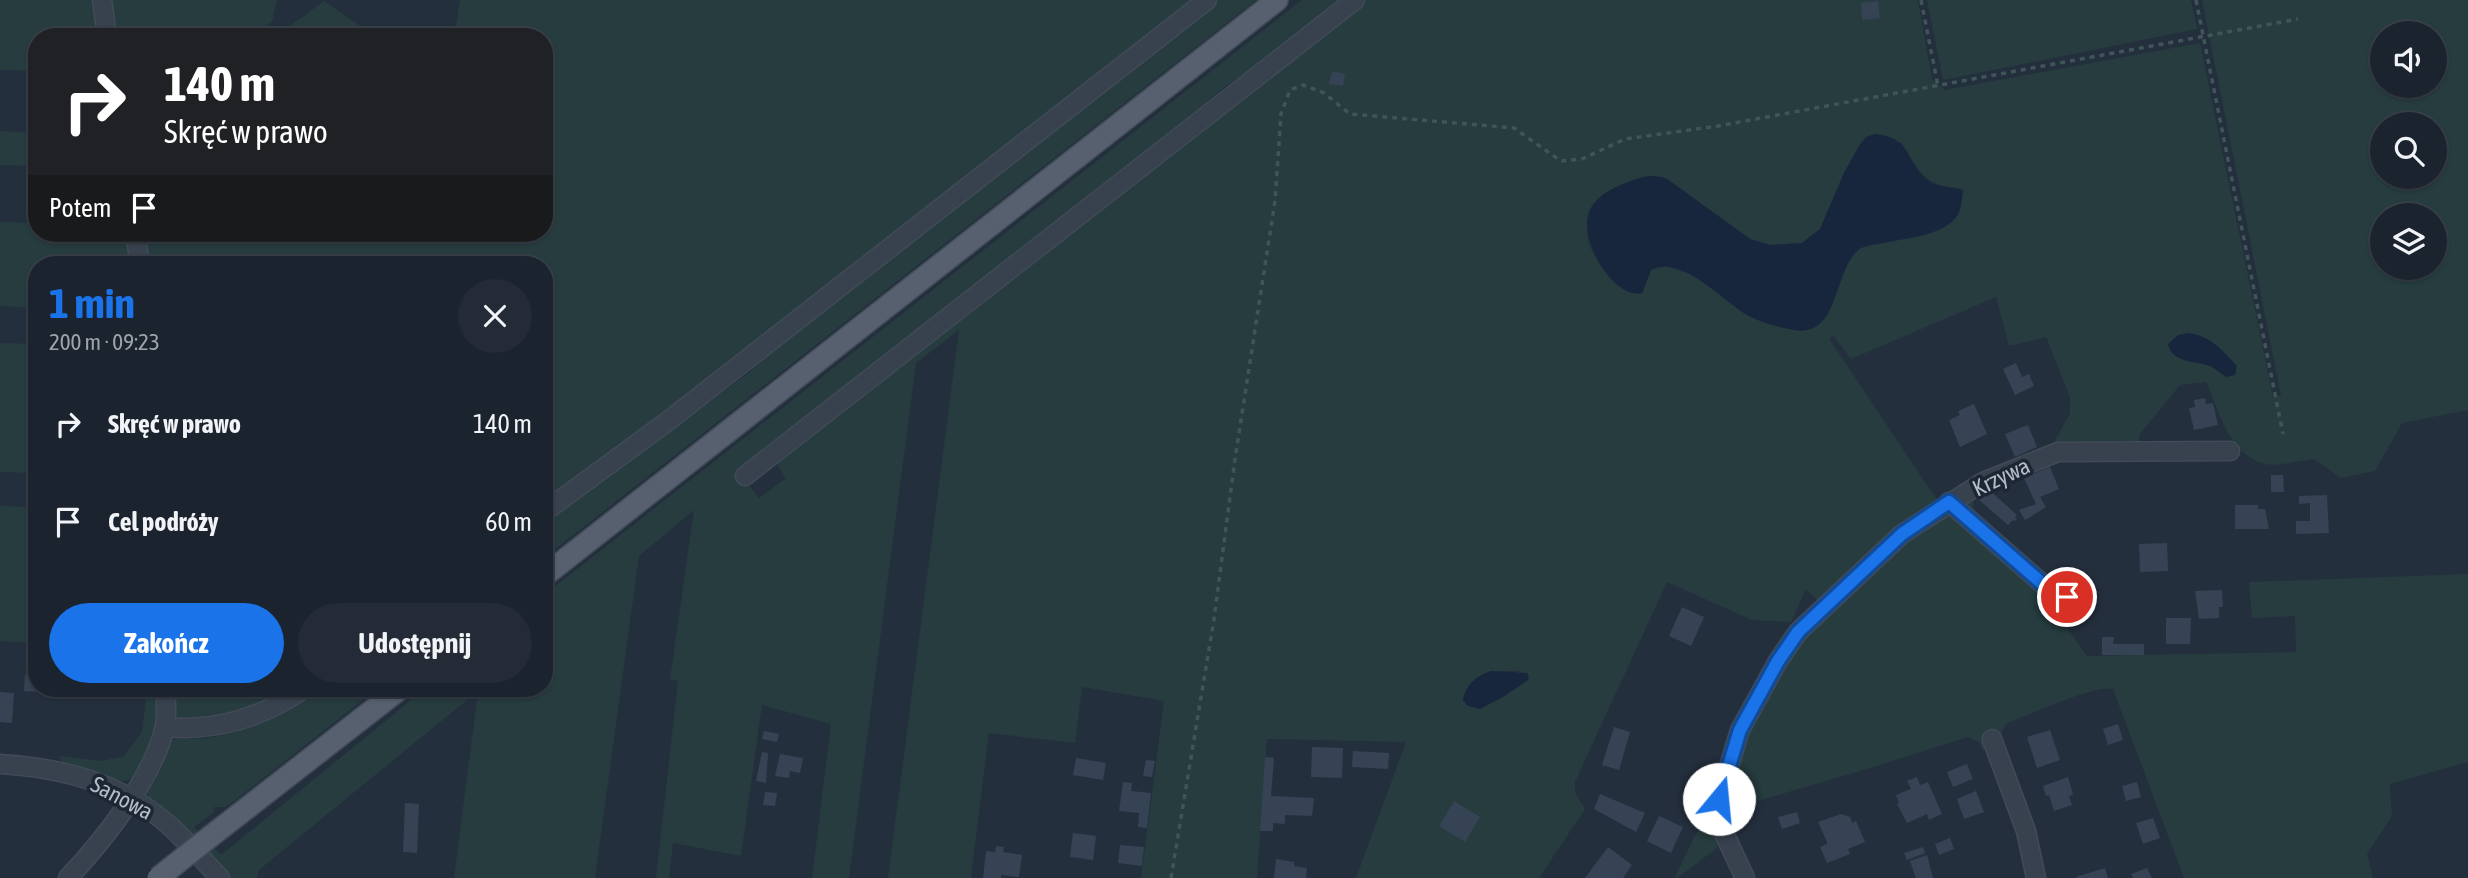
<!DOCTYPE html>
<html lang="pl">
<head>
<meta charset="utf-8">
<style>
  body { margin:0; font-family:"Asap Condensed",sans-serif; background:#242b36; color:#f1f3f6; height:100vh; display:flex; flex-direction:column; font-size:26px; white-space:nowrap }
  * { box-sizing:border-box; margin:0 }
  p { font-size:23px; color:#a0a4aa }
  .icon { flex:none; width:38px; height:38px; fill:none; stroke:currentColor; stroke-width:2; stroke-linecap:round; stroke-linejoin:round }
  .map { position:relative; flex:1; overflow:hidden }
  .panel { position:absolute; left:28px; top:256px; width:525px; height:441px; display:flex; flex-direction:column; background:#1b232e; border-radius:28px; box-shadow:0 2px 5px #0004,0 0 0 2px #39404a }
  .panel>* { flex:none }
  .guide { position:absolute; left:28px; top:28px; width:525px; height:214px; border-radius:28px; box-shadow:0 2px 5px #0004,0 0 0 2px #39404a; background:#202124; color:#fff; overflow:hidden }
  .tools { position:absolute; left:2370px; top:21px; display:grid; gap:14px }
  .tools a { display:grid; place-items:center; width:77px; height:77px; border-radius:50%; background:#1b232e; box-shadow:0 2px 5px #0004,0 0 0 2px #39404a; font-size:35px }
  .pin { position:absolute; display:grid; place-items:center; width:60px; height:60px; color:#fff; margin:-30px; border:4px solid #fff; border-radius:50%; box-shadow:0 2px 7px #0007 }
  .me { position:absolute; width:77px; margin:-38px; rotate:17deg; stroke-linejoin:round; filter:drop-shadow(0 0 5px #0008) }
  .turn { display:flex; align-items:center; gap:24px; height:147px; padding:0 21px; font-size:32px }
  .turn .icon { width:91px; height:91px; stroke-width:2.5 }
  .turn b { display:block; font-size:49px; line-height:60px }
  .then { display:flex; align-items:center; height:66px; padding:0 21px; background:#0003; gap:14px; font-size:26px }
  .round { display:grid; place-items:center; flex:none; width:74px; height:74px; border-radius:37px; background:#242b36 }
  .headline { display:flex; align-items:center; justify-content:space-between; height:119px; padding:0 21px }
  h1 { font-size:42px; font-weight:700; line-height:52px; color:#1a73e8 }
  .primary-button { display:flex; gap:14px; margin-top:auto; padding:14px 21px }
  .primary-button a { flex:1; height:80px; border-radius:42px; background:#1a73e8; color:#fff; font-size:28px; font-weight:700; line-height:80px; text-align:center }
  .primary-button a+a { background:#242b36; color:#f1f3f6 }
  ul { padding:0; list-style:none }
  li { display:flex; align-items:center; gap:21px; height:98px; padding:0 21px }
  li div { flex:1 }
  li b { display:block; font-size:26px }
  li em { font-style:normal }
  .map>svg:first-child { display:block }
  .green { fill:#263c3f; fill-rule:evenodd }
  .water { fill:#17263c }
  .building { fill:#364354 }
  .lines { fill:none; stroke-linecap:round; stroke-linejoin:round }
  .minor-casing { stroke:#414a57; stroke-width:21 }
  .major-casing { stroke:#414a57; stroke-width:24 }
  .path { stroke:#3f5557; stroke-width:3.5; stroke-dasharray:5 5; stroke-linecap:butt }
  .minor { stroke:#38414e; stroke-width:18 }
  .major { stroke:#56606e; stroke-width:21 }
  .major-bridge-casing { stroke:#414a57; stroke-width:24; stroke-linecap:butt }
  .major-bridge { stroke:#56606e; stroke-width:21 }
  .route-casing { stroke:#114b97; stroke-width:18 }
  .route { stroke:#1a73e8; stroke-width:12 }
  .labels { text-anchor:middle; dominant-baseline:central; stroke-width:7; stroke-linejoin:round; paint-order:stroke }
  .street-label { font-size:23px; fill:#b4bcc9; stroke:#1d2633 }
</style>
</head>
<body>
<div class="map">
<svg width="2468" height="878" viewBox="0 0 2468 878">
  <rect width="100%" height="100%" fill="#242f3e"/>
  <g class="green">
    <path d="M0,0H97L103,37H37V71L0,70Z"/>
    <path d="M108,0H277L272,22L250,37H114Z"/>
    <path d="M460,0H1199L544,506V264H146L142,233H544V37H454Z"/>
    <path d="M1213,0H1256L544,558V518L683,416L688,418L752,370L751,364Z"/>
    <path d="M1302,0H1347L1263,65C1245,71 1205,98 1198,116L740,473L759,498L786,478L778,466L779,457L1362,0H1918L1932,79L1945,90L2200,43L2273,397L2281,395L2202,0H2468V410L2402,423L2375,471L2341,478L2314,459C2302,460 2276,467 2265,464C2229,455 2219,411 2206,382L2180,385L2139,435V446L2051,448L2070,413V397L2046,337L2009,346L1996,297L1851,359L1832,334L1830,340L1939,503L1819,602L1806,589L1791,622L1752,620L1667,582L1575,782V792L1585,809L1539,878H1356L1406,742L1267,739L1257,878H1141L1164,701L1082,687L1075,743L989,733L971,878H888L959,330L916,363L849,878H812L831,724L762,705L741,856L673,843L669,878H656L678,681L670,679L694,510L639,556L595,878H454L478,691L259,870L257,878H230L149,798L146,790L169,741C182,736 195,740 208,738C236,734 301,713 316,688H378L237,799L225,807H214L213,813L194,827L221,855L426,688H544V595ZM2382,33H2434V86H2382ZM2382,124H2434V177H2382ZM1901,142C1919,170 1921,184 1957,188L1912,237L1860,248L1845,265L1828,315L1798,330L1774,325L1745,314L1695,276L1666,266L1651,270L1642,293C1621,298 1592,258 1588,240C1587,234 1587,228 1587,222L1667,179L1750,239L1770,245L1802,243L1820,229L1844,173L1859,146ZM2382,215H2434V268H2382ZM1490,671H1520L1463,699C1466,684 1476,677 1490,671Z"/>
    <path d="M1927,0H2191L2197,29L1943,80Z"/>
    <path d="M324,1L376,37H275Z"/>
    <path d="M0,131L37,133V166L0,165Z"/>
    <path d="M0,222L37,223V233H132L137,264H37V308L0,306Z"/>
    <path d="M0,343L37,344V473L0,472Z"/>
    <path d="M2121,454H2220V455L2052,458L1979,490L1974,496L1973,513L2062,587H2081L2095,610L2056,612L2087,656L2296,652L2295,616L2252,618L2249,582L2468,574V762L2390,784L2392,816L2367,854L2373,878H2184L2113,689C2096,684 2026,716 2006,724L2000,735L2002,739L1995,740L1992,734L1984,737L1987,746L1983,751L1979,742L1968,737L1867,769L1723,811C1719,794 1734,761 1741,745C1757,706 1774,663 1802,631C1843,584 1895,546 1943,508L1958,515L2048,592L2056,597L2074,601V593L2064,592L2048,584L1965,512L1963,504L1967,496L1980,488L2051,458Z"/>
    <path d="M0,506L37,507V643L0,641Z"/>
    <path d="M147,688H160C159,707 149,779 125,781C112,782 96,771 83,767C76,765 69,764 62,763L60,756L102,761L124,756L142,732Z"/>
    <path d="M171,688H296L244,714L181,722L174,713Z"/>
    <path d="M1708,809L1720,841L1717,848L1677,878L1675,877Z"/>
  </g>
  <g class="water">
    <path d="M1875,134C1911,137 1905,160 1926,179C1937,189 1951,186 1963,190C1962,197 1962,209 1957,216C1943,236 1906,238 1883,243C1876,244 1864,245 1858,250C1833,273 1839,338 1794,330C1778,327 1758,322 1744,313C1721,299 1680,254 1651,270L1642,293C1613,300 1579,239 1589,212C1595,197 1611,188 1626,183C1641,177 1652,173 1667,179L1750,239L1770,245L1802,243L1820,229L1844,173L1859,146L1866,137Z"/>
    <path d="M2188,333C2210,335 2223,351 2237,366L2235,375L2226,377C2221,374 2217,370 2212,367C2197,360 2172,364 2168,344L2178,335Z"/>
    <path d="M1491,671L1527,673L1529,677L1528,680L1503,697L1480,709L1468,706L1463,700C1466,684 1476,677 1491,671Z"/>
  </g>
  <g class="building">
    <path d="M1878,1L1880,18L1862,20L1861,3Z"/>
    <path d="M1332,71L1345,74L1343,86L1329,84Z"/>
    <path d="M2016,363L2022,377L2029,374L2034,386L2015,395L2003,369Z"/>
    <path d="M2205,398L2206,404L2213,403L2218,425L2194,430L2189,408L2195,407L2194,400Z"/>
    <path d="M1974,404L1987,434L1960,447L1949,420L1960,415L1958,411Z"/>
    <path d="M2028,425L2037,447L2015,457L2005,434Z"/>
    <path d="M2050,467L2059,489L2040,497L2046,507L2025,520L2019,510L2036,504L2024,478Z"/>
    <path d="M2271,475H2283L2284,492H2271Z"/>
    <path d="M1987,488L2017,515L2015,517L2017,519L2015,521L2013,520L2008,525L1978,499Z"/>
    <path d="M2327,495L2329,533L2296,534V521H2310V503L2299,504V496Z"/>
    <path d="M2235,505H2258V509H2265L2269,529H2235Z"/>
    <path d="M2167,543L2168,571L2140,572L2139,544Z"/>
    <path d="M2222,590L2223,607H2219V618L2199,619L2195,591Z"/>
    <path d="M1682,607L1704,617L1691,646L1669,636Z"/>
    <path d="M2166,618H2191L2190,644H2166Z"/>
    <path d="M2102,637H2114L2113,644H2144V655H2102Z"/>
    <path d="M25,674L37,675V688H42L41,692L24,691Z"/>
    <path d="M0,692L14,693L12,723L0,722Z"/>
    <path d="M2118,724L2123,740L2108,745L2103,729Z"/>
    <path d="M1614,727L1630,732L1619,770L1602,765Z"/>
    <path d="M2050,730L2060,760L2037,768L2027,737Z"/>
    <path d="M764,731L779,734L777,742L762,739Z"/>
    <path d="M1312,747L1343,748L1342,778L1311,777Z"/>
    <path d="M1353,751L1389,753L1388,769L1352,767Z"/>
    <path d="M762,752L768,753L766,783L756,781Z"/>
    <path d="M780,754L803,758L800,773L790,771L789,778L775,776Z"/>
    <path d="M1265,757L1274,758L1271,796L1314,798L1312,816L1285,815V824L1273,823V831H1260Z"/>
    <path d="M1076,758L1106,763L1103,780L1073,775Z"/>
    <path d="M1146,760L1155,761L1152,777L1143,776Z"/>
    <path d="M1967,764L1973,779L1953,787L1947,772Z"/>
    <path d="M1917,777L1920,785L1928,782L1942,814L1929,820L1927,814L1907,823L1897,804L1899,803L1896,795L1911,789L1907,781Z"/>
    <path d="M2068,777L2073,794L2069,796L2072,805L2054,811L2049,795L2046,796L2043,786Z"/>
    <path d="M1123,782L1132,783L1131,791L1151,793L1147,828L1138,827L1139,813L1119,811Z"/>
    <path d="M2137,782L2141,797L2126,801L2122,786Z"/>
    <path d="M1976,791L1984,812L1964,819L1957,799Z"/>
    <path d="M765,792L777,793L775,806L763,805Z"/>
    <path d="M1600,794L1645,813L1636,832L1594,809Z"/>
    <path d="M1454,801L1480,817L1465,842L1439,826Z"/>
    <path d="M405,803L419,804L417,853L403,852Z"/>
    <path d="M1797,812L1800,823L1782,829L1778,817Z"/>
    <path d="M1841,814L1850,817L1852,823L1856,821L1865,842L1848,849L1850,854L1827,863L1820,847L1827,844V842L1818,822Z"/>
    <path d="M1659,816L1683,827L1671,853L1647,841Z"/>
    <path d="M2153,818L2160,838L2143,844L2136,823Z"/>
    <path d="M1073,833L1096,836L1093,860L1070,857Z"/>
    <path d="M1950,838L1954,849L1939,855L1935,844Z"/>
    <path d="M1120,845L1144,847L1142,866L1118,863Z"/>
    <path d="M996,846L1004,847L1003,852L1022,855L1019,877L1001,875V878H983L986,851L995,852Z"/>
    <path d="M1608,847L1632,865L1623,878H1585Z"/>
    <path d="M1923,847L1925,853L1907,860L1904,853Z"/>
    <path d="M1927,855L1933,878H1916L1910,861Z"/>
    <path d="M1276,859L1294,862V866L1307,868L1306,878H1274Z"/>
    <path d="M2105,868L2108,878H2076V877Z"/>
    <path d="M2147,868L2152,878H2133L2131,874Z"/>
  </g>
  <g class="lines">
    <defs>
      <g id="minor">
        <path d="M102,0L107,37"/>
        <path d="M135,233L140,264"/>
        <path d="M745,476L1355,0"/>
        <path d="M1949,502L2045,586L2067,597"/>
        <path d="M544,512L668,421L1207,0"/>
        <path d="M165,727C215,732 264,717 305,688"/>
        <path d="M1992,739L2026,831L2036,878"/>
        <path d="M0,764C64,768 123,783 172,828C189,844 204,861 220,878"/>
        <path d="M68,878C103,841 154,777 165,726C167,714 166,700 165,688"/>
        <path d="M1745,878L1717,818L1719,799L1740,730L1778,661L1798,632L1902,534L1983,482L2058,452L2230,451"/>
      </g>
      <g id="major">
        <path d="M544,576L1277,0"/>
        <path d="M211,836L401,688"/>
      </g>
    </defs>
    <use href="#minor" class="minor-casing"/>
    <use href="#major" class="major-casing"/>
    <g class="path">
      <path d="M1921,0L1938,86"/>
      <path d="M2196,0L2283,434"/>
      <path d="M1171,878L1214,619L1235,459L1275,201L1281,114L1290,90L1303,85L1324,93L1350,114L1514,128L1561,161L1582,159L1625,139L1718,126L2298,19"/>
    </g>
    <use href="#minor" class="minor"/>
    <use href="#major" class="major"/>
    <defs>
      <path id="major-bridge" d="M158,878L211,836"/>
    </defs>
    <use href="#major-bridge" class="major-bridge-casing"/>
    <use href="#major-bridge" class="major-bridge"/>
  </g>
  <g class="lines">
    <defs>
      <path id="route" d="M1719,799L1740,730L1778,661L1798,632L1902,534L1949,502L2045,586L2067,597"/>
    </defs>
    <use href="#route" class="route-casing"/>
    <use href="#route" class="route"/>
  </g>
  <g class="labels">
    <g class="street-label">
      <text transform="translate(2001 477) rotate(-25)">Krzywa</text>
      <text transform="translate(122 798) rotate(28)">Sanowa</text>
    </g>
  </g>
</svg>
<div class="tools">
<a><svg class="icon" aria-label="sound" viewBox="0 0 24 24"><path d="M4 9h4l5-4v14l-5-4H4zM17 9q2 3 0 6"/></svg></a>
<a><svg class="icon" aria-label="search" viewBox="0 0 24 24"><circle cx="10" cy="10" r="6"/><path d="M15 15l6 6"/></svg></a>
<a><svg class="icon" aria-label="layers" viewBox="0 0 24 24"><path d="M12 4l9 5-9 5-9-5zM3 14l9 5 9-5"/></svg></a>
</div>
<div class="pin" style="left:2067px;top:597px;background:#d93025"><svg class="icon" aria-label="arrive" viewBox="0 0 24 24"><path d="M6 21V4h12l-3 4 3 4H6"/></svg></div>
<svg class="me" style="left:1719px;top:799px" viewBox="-20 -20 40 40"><circle r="19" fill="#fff"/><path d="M0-13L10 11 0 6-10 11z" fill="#1a73e8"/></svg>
<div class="guide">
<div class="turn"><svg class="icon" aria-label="right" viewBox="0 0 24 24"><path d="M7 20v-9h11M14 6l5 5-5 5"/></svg><div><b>140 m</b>Skręć w prawo</div></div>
<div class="then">Potem<svg class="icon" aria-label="arrive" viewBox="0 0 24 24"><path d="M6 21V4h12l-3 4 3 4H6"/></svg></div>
</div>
<section class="panel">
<div class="headline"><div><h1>1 min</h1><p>200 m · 09:23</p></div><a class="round"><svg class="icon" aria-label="close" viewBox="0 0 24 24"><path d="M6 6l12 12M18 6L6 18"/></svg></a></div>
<ul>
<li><svg class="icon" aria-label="right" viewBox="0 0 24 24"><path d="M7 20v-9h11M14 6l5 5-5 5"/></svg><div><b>Skręć w prawo</b></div><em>140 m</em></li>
<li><svg class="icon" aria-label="arrive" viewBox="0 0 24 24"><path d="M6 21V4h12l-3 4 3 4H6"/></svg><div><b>Cel podróży</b></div><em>60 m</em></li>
</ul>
<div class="primary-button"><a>Zakończ</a><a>Udostępnij</a></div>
</section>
</div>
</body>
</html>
